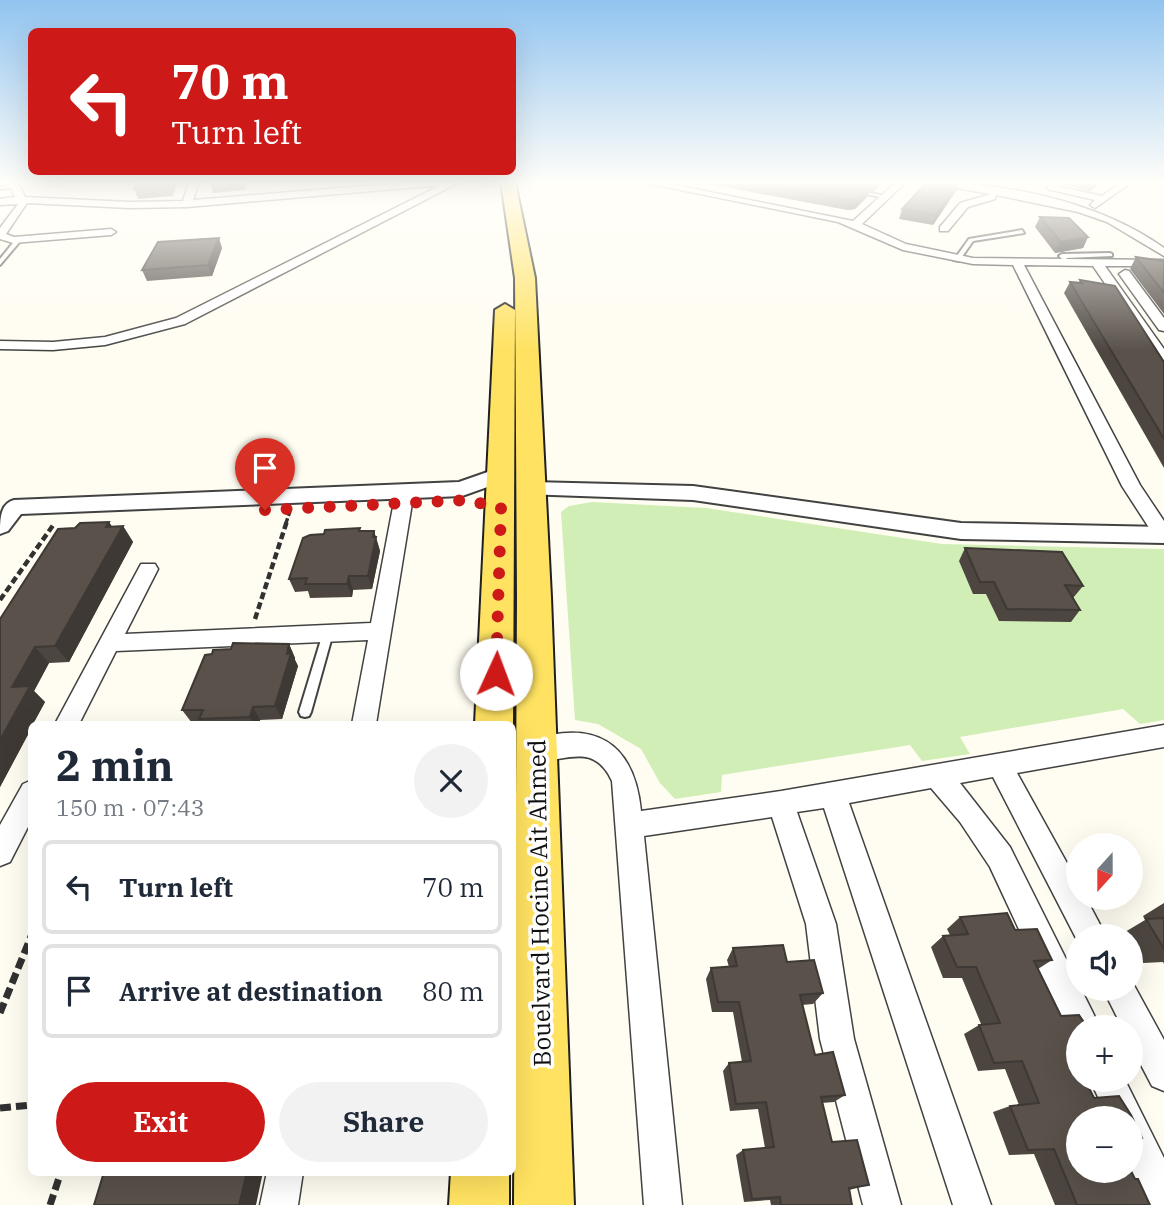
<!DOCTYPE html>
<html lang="en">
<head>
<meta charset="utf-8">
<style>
  body { margin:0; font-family:"IBM Plex Serif",serif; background:#f2f2f3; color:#1f2937; height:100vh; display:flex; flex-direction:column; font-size:26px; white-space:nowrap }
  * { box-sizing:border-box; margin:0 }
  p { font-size:23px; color:#747a83 }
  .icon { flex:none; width:38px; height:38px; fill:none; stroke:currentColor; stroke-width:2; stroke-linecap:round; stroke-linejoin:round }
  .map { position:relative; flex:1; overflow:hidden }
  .drawer { position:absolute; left:28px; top:721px; width:488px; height:455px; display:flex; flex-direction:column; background:#fff; border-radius:10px; box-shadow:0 7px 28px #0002 }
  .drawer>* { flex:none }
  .guide { position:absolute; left:28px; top:28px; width:488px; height:147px; border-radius:10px; box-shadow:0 7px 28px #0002; background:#cd1a18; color:#fff; overflow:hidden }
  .needle { width:46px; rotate:201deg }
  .buttons { position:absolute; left:1066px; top:833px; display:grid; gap:14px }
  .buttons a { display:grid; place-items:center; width:77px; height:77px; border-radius:50%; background:#fff; box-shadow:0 7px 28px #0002; font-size:35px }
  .pin { position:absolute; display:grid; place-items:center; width:60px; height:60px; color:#fff; margin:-72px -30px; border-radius:50% 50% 50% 0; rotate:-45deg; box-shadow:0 0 7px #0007 }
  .pin .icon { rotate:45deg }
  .me { position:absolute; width:77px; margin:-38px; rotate:2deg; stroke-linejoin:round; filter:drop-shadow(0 0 5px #0008) }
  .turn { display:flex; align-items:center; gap:24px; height:147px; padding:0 28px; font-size:32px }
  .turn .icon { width:91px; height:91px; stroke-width:2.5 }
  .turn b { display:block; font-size:49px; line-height:60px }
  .round { display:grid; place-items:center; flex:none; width:74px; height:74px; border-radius:37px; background:#f2f2f3 }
  .summary { display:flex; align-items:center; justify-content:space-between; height:119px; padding:0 28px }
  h1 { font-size:42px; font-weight:800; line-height:52px }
  .cta { display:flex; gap:14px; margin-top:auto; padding:14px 28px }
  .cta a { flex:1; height:80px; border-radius:42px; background:#cd1a18; color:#fff; font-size:28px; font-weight:800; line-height:80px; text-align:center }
  .cta a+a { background:#f2f2f3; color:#1f2937 }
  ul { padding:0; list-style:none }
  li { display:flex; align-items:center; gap:21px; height:94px; margin:0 14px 10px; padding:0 14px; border:4px solid #e0e1e3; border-radius:10px }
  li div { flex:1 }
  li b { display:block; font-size:26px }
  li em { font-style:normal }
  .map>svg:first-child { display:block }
  .green { fill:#d0eeb6 }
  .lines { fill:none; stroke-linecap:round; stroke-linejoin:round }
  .service-casing { stroke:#424242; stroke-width:4 }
  .minor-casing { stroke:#424242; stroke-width:3 }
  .tertiary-casing { stroke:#424242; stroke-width:4 }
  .primary-casing { stroke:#202020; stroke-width:4 }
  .path-far2 { stroke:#313131; stroke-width:3.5; stroke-dasharray:5 2.5; stroke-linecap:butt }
  .path-far1 { stroke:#313131; stroke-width:4.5; stroke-dasharray:7 3.5; stroke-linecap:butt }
  .path { stroke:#313131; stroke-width:7; stroke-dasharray:11 5; stroke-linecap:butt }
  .service { fill:#fff; fill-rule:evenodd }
  .minor { fill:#fff; fill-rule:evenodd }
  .tertiary { fill:#fff; fill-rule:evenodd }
  .primary { fill:#ffe261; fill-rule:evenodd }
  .wall { fill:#4d4640 }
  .shaded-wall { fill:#3e3934 }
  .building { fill:#59514a; stroke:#3e3934; stroke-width:2 }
  .route { stroke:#cd1a18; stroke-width:12; stroke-dasharray:0 21.6 }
  .labels { text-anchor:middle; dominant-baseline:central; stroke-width:7; stroke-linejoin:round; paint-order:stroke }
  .street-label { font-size:24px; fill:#0f0f0f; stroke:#fff }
</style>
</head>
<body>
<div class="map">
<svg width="1164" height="1205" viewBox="0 0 1164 1205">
  <rect width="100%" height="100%" fill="#fffdf1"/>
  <path class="green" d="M592,502L706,508L942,544L1164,549V720L1140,724L1123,709L960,737L970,754L922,761L910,745L722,775L721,792L675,799L660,783L641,749L598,724L575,720L561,512L569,506Z"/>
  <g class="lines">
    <defs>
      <g id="service">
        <path d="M18,185V187L0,189V187Z"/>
        <path d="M855,190L885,196L887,197L885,198L857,192Z"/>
        <path d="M1022,230L1024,233L973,241L959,261L954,260L969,239Z"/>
        <path d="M17,238L22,239L0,265V259Z"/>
        <path d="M1110,253L1112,254V256L1066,258L1070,262L1067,264L1059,256L1062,254Z"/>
        <path d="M328,629L332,630L333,633L311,712L309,716L305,717L301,716L299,712L323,633L324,630Z"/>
      </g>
      <g id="minor">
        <path d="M8,182H18L25,197L130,202L183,201L189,182H199L193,200L414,182H460L185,324L105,345L53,350L0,349V341L53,342L105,337L176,318L441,185L187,207L130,208L27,203L6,234L14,237L111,229L116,232L111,235L13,243L0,239V228L18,204L0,205V199L15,197Z"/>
        <path d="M641,182H661L853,221L896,182H906L862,224L906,244L973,258L1164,260V266H1105L1164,349V363L1159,362L1093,266L1024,265L1140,485L1164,521V541L1157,540L1122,486L1013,265L973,264L903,250L838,222Z"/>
        <path d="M921,182C1001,181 1098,201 1164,248V256L1107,222L1078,212L996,195L995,199L968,207L948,231H940V227L960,203L991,194Z"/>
        <path d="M1050,182H1060L1057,186L1102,196L1121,182H1132L1095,208L1090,205L1095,200L1047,189Z"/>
        <path d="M1125,270L1129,271L1164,318V331L1159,330L1119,274Z"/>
        <path d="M405,485L414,491L376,724H352L368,640L116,651L79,724H55L141,564H155L158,569L125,634L371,623L396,491Z"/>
        <path d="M1164,725V747L1017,773L1078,883V898H1086L1106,936H1078V942L993,777L960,783L1010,847L1094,1015L1098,1027H1078V1042L1070,1039L990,867L960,822L931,788L849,803L991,1205H953L824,808L797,812L836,924L854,1039L901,1205H863L820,1039L806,924L772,817L644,836L682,1205H644L612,781C591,736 558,769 527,758L523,750L527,742C593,718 634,741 641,811L781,791Z"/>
        <path d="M32,780V819L10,862L0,866V825L23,784Z"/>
        <path d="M1130,978L1164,1040V1091L1152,1086L1130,1044V1027H1122L1103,989H1130Z"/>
        <path d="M1090,1080H1125L1164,1158V1205H1148L1130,1168V1118H1108Z"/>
        <path d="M267,1172H303L298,1205H260Z"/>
      </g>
      <g id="tertiary">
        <path d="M502,467L510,469L513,474L510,479L462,496L21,514L8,531L0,534C0,519 0,504 14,500L459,482Z"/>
        <path d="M532,482L693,486L961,523L1164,527V543L961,539L693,500L524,494L521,489Z"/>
      </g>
      <g id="primary">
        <path d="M501,182H515L535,278L551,597L574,1205H514L517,597L515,278Z"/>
        <path d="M505,304L515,310L513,724H475L495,310Z"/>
        <path d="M451,1172H509V1205H449Z"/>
      </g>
    </defs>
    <use href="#service" class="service-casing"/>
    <use href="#minor" class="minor-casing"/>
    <use href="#tertiary" class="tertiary-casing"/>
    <use href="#primary" class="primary-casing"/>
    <path class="path-far2" d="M286,523L290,511"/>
    <g class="path-far1">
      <path d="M0,600L54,524"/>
      <path d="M255,619L287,521"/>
    </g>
    <g class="path">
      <path d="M0,1013L32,934"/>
      <path d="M0,1108L32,1105"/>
      <path d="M50,1205L61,1172"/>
    </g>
    <use href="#service" class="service"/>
    <use href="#minor" class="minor"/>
    <use href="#tertiary" class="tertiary"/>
    <use href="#primary" class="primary"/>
  </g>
  <g class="wall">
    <path d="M698,182H883L873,192L869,191L867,197L855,209L847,210Z"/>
    <path d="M1062,182H1102L1090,191L1062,184Z"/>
    <path d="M956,191L933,225L899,219L902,209Z"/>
    <path d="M1040,217L1088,237L1083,248L1055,253L1035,227Z"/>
    <path d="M222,248L212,276L147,281L142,270Z"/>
    <path d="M1136,257L1164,261V314L1130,269Z"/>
    <path d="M1080,280L1164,362V468L1064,293L1070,282L1079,283Z"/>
    <path d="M109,522L112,527L123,526L133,542L69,662L49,663L34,691L45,702L33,724H32V727L0,787V619L75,528Z"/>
    <path d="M361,531H374L380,551L372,589L353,590L352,597L310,598L308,591L295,592L289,579L324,534Z"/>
    <path d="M965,548L1083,586L1073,598L1080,610L1071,622L999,621L986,594H973L959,561Z"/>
    <path d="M289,644L295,658V660L298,666L282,719L260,720L259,724H203L202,723H192L182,710L212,654L231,649Z"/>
    <path d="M1164,903V964L1163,962L1143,963L1130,941V936H1128L1125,932L1145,920L1143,916Z"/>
    <path d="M1007,913L1015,930L1037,929L1052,960L1038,969L1061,1016L1079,1015L1087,1027H1078V1062L1077,1063L1078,1065V1080H1085L1094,1098L1119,1096L1131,1115L1142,1138L1130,1141V1118H1078V1171H1130V1169L1135,1179H1138L1150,1205H1055L1034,1154L1009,1155L993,1112L1010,1106L1019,1105L1005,1069L978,1071L964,1034L979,1025L981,1024L962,978H943L931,947L943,936L950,935L947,929L960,917Z"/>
    <path d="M733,948L787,962L823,993L813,1004L802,1005L815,1055L845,1095L834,1102L822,1103L832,1142L869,1185L849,1190L852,1205H771L770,1200L744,1202L736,1155L743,1150L765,1148L758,1109L730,1111L723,1071L729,1063L742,1062L733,1012H712L706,979L711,968L729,967L727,960Z"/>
  </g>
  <g class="shaded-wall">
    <path d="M171,182H178L173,196L138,199L134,189Z"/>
    <path d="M221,182H246L245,190L213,193L210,183Z"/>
    <path d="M875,182H883L873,192Z"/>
    <path d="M959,182L956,191L933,225L936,215Z"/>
    <path d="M1094,182H1102L1090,191Z"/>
    <path d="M869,188L867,197L855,209L847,210L849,200Z"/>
    <path d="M1088,237L1083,248L1055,253L1061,242Z"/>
    <path d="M219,238L222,248L212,276L208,265Z"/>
    <path d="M109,522L118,536L123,526L133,542L69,662L55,646Z"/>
    <path d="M374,531L380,551L372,589L368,576Z"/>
    <path d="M349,576L353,590L352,597L347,584Z"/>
    <path d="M289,644L295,658V660L298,666L282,719L275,706Z"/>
    <path d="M35,647L49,663L34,691L45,702L33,724H32V727L0,787V740L12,687Z"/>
    <path d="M253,707L260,720L259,724H254L250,717Z"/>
    <path d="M247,1172H263L256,1205H239Z"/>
  </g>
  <g class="building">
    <path d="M138,182H171L169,186L134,189Z"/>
    <path d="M750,182H844L869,188L857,199L849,200Z"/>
    <path d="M927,182H959L936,215L902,209Z"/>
    <path d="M1040,217L1069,218L1088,237L1061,242Z"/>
    <path d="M219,238L208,265L142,270L158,242Z"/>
    <path d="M1136,257L1164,261V293Z"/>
    <path d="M1080,280L1115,286L1164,362V439L1070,282L1082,283Z"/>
    <path d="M109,522L106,527L123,526L55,646L35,647L12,687L30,686L0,740V619L58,529L75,528L80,523Z"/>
    <path d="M360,528L359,531H374L373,537H376L368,576H349L347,584H305L307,578L289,579L303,538L310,535L324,534L325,530Z"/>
    <path d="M965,548L1062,552L1083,586L1065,585L1080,610L1007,609L994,582H980Z"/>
    <path d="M233,643L289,644L287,654L291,653L275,706L253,707L250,717L199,719L203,710H182L205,655L212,654L213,650L231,649Z"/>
    <path d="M1007,913L1015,930L1037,929L1052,960L1034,961L1061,1016L1079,1015L1087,1027H1078V1056H1074L1078,1065V1080H1085L1094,1098L1119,1096L1131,1115L1142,1138L1130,1140V1118H1078V1171H1130V1169L1135,1179H1138L1150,1205H1077L1054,1149L1028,1150L1010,1106L1039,1103L1022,1061L994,1063L979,1025L1000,1023L976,967H957L943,936L968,934L960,917Z"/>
    <path d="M1164,918V949L1146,919Z"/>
    <path d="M783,945L787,962L814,960L823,993L800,995L815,1055L833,1052L845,1095L821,1097L832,1142L857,1140L869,1185L849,1188L852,1205H781L780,1197L752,1199L743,1150L774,1147L766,1102L736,1104L729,1063L751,1061L739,1002H718L711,968L737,966L733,948Z"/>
    <path d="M104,1172H247L239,1205H94Z"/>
  </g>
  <linearGradient id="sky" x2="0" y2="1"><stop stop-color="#91c4f0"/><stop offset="0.52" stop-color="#fffef9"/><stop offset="1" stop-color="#fffef9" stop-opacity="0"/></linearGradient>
  <rect width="1164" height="351" fill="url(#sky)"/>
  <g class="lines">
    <path class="route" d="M265,510L467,500L501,508L496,674"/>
  </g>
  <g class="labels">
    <g class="street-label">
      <text transform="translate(539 903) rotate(-91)">Bouelvard Hocine Ait Ahmed</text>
    </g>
  </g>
</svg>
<div class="buttons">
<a><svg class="needle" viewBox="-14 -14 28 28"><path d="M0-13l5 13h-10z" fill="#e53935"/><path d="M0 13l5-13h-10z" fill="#747a83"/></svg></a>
<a><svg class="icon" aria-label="sound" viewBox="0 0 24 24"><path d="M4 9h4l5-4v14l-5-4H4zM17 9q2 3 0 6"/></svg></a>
<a>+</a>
<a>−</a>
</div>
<div class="pin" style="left:265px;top:510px;background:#d93025"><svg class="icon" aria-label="arrive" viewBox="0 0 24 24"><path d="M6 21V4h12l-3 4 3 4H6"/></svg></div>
<svg class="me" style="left:496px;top:674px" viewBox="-20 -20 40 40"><circle r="19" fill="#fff"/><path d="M0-13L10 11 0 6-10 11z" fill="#cd1a18"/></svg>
<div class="guide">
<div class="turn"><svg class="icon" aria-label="left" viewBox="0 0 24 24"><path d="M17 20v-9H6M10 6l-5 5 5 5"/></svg><div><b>70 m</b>Turn left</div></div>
</div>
<section class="drawer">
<div class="summary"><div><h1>2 min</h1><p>150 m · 07:43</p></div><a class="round"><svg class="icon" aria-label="close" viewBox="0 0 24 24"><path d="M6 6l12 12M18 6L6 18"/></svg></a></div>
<ul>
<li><svg class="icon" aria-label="left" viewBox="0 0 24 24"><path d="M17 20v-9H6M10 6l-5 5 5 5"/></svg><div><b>Turn left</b></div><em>70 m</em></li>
<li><svg class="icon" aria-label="arrive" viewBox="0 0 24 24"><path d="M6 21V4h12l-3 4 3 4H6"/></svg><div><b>Arrive at destination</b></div><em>80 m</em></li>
</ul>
<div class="cta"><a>Exit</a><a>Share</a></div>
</section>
</div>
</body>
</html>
